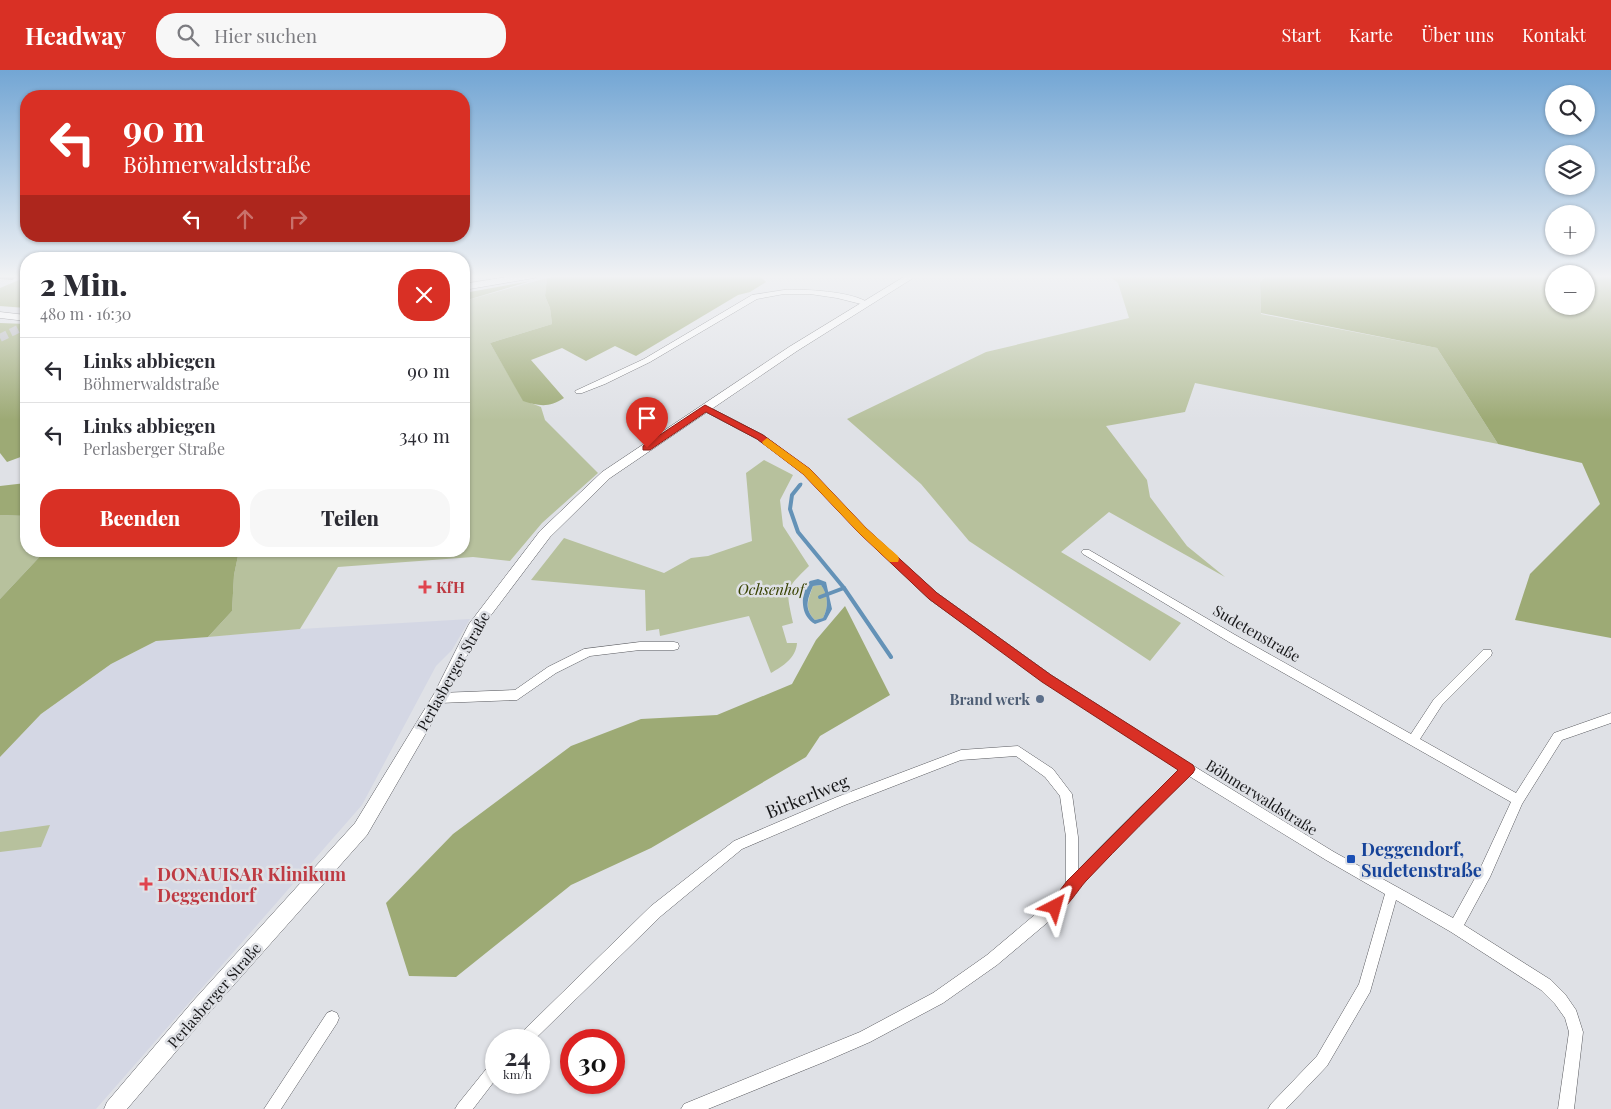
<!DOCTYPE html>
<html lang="de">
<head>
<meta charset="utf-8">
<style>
  body { margin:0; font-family:"Playfair Display",serif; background:#f7f7f7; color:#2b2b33; height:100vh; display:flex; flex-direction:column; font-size:19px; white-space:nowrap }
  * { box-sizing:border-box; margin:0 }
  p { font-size:16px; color:#7c7c81 }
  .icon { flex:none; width:28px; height:28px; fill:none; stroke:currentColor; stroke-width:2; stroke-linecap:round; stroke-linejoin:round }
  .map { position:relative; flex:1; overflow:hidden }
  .details { position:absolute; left:20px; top:182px; width:450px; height:305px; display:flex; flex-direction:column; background:#fff; border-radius:20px; box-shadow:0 1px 4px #0004 }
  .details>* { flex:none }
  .guide { position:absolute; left:20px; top:20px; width:450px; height:152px; border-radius:20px; box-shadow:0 1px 4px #0004; background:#d93025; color:#fff; overflow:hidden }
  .controls { position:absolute; left:1545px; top:15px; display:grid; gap:10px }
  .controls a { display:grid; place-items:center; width:50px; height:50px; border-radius:50%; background:#fff; box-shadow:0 1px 4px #0004; font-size:25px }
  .speed { position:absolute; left:485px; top:959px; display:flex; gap:10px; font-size:25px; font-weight:700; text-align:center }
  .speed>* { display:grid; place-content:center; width:65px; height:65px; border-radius:50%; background:#fff; box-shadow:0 1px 4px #0004; line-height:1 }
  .speed small { font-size:12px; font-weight:400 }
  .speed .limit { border:8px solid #d22; background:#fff; color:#111 }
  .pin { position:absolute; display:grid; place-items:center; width:42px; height:42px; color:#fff; margin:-51px -21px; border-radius:50% 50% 50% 0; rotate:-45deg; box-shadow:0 0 5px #0007 }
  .pin .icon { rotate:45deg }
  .me { position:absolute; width:55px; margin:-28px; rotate:39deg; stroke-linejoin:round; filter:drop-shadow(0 0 4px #0008) }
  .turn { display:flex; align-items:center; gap:18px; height:105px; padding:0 20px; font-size:22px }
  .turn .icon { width:65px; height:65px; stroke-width:2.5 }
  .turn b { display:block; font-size:35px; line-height:42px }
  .lanes { display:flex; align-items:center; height:48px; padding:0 20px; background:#0003; justify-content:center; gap:25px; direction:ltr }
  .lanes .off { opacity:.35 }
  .round { display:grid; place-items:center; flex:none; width:52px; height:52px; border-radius:20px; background:#f7f7f7 }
  .head { display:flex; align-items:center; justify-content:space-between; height:85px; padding:0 20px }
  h1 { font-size:30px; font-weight:800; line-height:38px }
  .cta { display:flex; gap:10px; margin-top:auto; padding:10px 20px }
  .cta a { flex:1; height:58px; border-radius:20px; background:#d93025; color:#fff; font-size:20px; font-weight:800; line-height:58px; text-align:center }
  .cta a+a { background:#f7f7f7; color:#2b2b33 }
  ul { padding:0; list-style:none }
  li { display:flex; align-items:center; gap:15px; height:65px; padding:0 20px; border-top:1px solid #e1e1e2 }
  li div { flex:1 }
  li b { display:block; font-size:19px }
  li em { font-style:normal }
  header { display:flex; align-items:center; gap:30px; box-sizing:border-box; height:70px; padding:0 25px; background:#d93025; color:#fff }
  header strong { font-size:24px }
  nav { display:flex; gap:28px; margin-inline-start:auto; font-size:18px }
  .search { width:350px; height:45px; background:#f7f7f7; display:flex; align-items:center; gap:12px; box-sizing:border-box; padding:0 18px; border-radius:20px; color:#7c7c81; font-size:19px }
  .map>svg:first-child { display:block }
  .built { fill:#d4d7e4 }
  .green { fill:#b7c19d }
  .forest { fill:#9daa75 }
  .water { fill:#6492b7; fill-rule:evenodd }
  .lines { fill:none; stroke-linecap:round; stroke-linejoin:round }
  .stream-far1 { stroke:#6492b7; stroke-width:3 }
  .stream { stroke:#6492b7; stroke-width:4 }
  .street-tunnel { stroke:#b7b8bd; stroke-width:8; stroke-dasharray:8 4; stroke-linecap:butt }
  .street-casing { stroke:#595a5f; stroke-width:1 }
  .secondary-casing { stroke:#595a5f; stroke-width:1 }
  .street { fill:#fff; fill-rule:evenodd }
  .secondary { fill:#fff; fill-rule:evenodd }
  .wall { fill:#404044 }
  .shaded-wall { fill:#343437 }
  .route { fill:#d93025; stroke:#8d1f18 }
  .slow { fill:#f59e0b }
  .health-dot { fill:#e0444e; stroke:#dfe1e6; stroke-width:2 }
  .service-dot { fill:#5c6f8a; stroke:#dfe1e6; stroke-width:2 }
  .transit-dot { fill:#1a4fb4; stroke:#dfe1e6; stroke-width:2 }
  .labels { text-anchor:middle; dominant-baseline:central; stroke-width:5; stroke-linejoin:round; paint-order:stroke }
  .health-label { font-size:15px; font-weight:bold; fill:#be3a42; stroke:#dfe1e6; text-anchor:start }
  .park-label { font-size:15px; font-style:italic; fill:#374100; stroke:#dfe1e6 }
  .street-label { font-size:15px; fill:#161618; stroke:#dfe1e6 }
  .service-label { font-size:15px; font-weight:bold; fill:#4e5e75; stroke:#dfe1e6; text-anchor:end }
  .near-street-label { font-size:18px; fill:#161618; stroke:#dfe1e6 }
  .near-transit-label { font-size:18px; font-weight:bold; fill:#164399; stroke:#dfe1e6; text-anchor:start }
  .near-health-label { font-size:18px; font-weight:bold; fill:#be3a42; stroke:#dfe1e6; text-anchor:start }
</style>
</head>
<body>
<header>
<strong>Headway</strong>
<div class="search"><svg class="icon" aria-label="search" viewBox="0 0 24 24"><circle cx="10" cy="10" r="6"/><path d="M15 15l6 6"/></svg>Hier suchen</div>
<nav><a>Start</a><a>Karte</a><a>Über uns</a><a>Kontakt</a></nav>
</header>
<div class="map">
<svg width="1611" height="1039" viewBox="0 0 1611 1039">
  <rect width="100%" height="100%" fill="#dfe1e6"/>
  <path class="built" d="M470,549L452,580L436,596L362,735L96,1039H0V687L41,644L111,594L156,571L300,559Z"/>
  <g class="green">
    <path d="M1108,205H1267L1260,212L1261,244L1437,278L1498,374L1195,313L1185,342L1106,356L1147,410L1150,427L1187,476L1225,507L1109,442L1061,482L1181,553L1150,591L969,471L921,414L847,349L986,282L1129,248L1118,213Z"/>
    <path d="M547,208L545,226L550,238L552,254L490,273L523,330L541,337L545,350L598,403L542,453L510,491L473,487L338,497L300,559L208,567L232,541L234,505L239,481H464V231Z"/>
    <path d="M764,390L793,405L780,430L783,456L809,496C784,520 786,520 793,553L782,556L787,573H797C796,588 783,596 771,603L749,546L660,566L659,559L646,561L645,520L531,510L564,468L664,503L691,488L708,486L752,471L746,403Z"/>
    <path d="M0,445L26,446V481H45L0,529Z"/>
    <path d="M821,515C828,524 829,537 823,548L815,550C804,539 808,530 813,516Z"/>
    <path d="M50,755L41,777L0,782V762Z"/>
  </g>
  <g class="forest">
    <path d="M567,205H759L766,212L750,222L738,225L636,286L615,276L586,291L562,278L531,290L564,328C549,338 539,336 523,331L490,273L552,254L550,238L545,226L547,208Z"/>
    <path d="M1267,205H1554V236H1586V205H1611V568L1515,550L1530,504L1600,434L1582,393L1498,374L1437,278L1261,243L1260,212Z"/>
    <path d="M26,207V238L0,236V218Z"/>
    <path d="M531,211L464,231V223Z"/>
    <path d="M0,253L26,254V385L7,392L0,383Z"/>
    <path d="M26,413V446L0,445V416Z"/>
    <path d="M45,481H239L234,505L232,541L208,567L156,571L111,594L41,644L0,687V529Z"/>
    <path d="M845,536L890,625L820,666L806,687L651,778L571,815L456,907L409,906L386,833L453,764L571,676L641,649L717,645L792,614L816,570Z"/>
  </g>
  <path class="water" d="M818,509L826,512L832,539L826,550L815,554C801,546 802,531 804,517L810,511ZM821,515C828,525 829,537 823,548L815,550C804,539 807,530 813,516Z"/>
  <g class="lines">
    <path class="stream-far1" d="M799,416L801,414"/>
    <g class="stream">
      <path d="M800,415L792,425L790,439L798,462L844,518L891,587"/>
      <path d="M820,527L844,518"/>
    </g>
    <path class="street-tunnel" d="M0,268L26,255"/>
    <defs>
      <g id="street">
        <path d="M784,220C805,219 851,221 869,233L865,235L837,228L810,224H784L757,229L650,292L605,314L582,323H576L575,321L644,289L752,225Z"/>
        <path d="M705,335L763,365L810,400L865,458L937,523L1051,605L1192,695L1334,782L1453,848L1480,799L1511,732L1229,572L1083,484L1081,482L1083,480H1089L1237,566L1411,664L1434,629L1483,580H1491L1492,583L1491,586L1442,635L1420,669L1516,723L1554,663L1611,643V653L1562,670L1522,734L1490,807L1464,855L1551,910L1565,924L1576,940L1583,962L1574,1039H1558L1569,962L1565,948L1555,934L1541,920L1451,862L1396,830L1370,922L1327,996L1286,1039H1268L1271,1034L1317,986L1359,914L1385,824L1326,790L1189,706L1137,756L1077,820L1060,842L997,895L943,933L870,972L824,992L708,1039H681L684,1034L860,962L933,923L987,885L1050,832L1066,814V767L1060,726L1045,707L1016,686L961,690L845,735L742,779L661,846L534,970H517L519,965L651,836L734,771L837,727L961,680L1018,676L1053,699L1072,724L1078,767V800L1129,748L1179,700L1043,611L929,529L859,462L804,404L757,369L702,340V336Z"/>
        <path d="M640,572H674L678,573L679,576L678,579L674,580H640L590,586L556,603L517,630L439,633L435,631L433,628L435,625L439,623L515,620L548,597L584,579Z"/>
        <path d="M332,941L337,943L339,948L337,953L281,1039H264L327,943Z"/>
        <path d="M496,991V1009L473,1039H455L458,1034L491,993Z"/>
      </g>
      <g id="secondary">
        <path d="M519,205H539L534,208L464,220V214Z"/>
        <path d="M907,205H918L797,281L610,408L550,467L479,561L444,632L367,765L208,944L127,1039H104L107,1032L194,930L355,753L434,624L469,554L540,461L602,402L789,277Z"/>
        <path d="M0,242L26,245V251L0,248Z"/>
      </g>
    </defs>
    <use href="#street" class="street-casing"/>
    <use href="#secondary" class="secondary-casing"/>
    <use href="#street" class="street"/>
    <use href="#secondary" class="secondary"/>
  </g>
  <path class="wall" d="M0,205H18L12,210L0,209Z"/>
  <path class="shaded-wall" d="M8,205H18L12,210Z"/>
  <linearGradient id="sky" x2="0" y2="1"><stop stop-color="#73a6d4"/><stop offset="0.59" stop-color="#f1f2f4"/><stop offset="1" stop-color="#f1f2f4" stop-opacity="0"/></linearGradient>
  <rect width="1611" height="350" fill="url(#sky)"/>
  <path class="route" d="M705,335L763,365L810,399L866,458L937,523L1051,605L1193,695L1195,699L1193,703C1157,738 1121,774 1086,811C1077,821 1067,839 1055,844L1049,842L1047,837L1067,811L1178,700L1042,612L929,529L859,463L803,404L757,369L706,342L650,380H643V376Z"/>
  <path class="slow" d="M767,368L810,399L866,458L898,486L899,489L898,492H890L859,463L803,404L763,374L762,372Z"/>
  <g class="health-dot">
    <path d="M422.5 509.5h5v5h5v5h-5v5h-5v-5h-5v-5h5z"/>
    <path d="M143.5 806.5h5v5h5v5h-5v5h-5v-5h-5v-5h5z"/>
  </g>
  <circle class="service-dot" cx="1040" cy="629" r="5"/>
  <rect class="transit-dot" x="1346" y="784" width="10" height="10" rx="2.5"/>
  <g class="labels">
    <g class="health-label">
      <text x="436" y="517">KfH</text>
    </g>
    <g class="park-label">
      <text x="771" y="519">Ochsenhof</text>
    </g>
    <g class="street-label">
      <text transform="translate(1257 563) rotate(30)">Sudetenstraße</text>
      <text transform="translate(453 601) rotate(-61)">Perlasberger Straße</text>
      <text transform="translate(1262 727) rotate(32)">Böhmerwaldstraße</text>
      <text transform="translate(214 925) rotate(-49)">Perlasberger Straße</text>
    </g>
    <g class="service-label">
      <text x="1030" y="629">Brand werk</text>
    </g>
    <g class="near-street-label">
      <text transform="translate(807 726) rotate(-22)">Birkerlweg</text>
    </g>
    <g class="near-transit-label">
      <text x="1361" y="779">Deggendorf,<tspan x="1361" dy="21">Sudetenstraße</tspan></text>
    </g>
    <g class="near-health-label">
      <text x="157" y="804">DONAUISAR Klinikum<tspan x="157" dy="21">Deggendorf</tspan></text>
    </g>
  </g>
</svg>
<div class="controls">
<a><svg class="icon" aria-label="search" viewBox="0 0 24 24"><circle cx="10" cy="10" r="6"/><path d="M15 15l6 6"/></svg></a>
<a><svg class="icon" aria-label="layers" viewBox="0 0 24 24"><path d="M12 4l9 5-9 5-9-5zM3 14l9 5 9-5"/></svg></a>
<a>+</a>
<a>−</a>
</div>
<div class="speed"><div>24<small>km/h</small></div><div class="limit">30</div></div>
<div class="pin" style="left:647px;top:378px;background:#d93025"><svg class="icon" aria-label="arrive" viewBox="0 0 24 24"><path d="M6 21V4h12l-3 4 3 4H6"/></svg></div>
<svg class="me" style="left:1055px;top:837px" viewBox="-20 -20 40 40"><path d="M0-17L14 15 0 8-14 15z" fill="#d93025" stroke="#fff" stroke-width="4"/></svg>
<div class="guide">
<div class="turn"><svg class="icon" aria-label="left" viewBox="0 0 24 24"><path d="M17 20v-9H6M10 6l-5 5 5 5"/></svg><div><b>90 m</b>Böhmerwaldstraße</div></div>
<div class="lanes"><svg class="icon" aria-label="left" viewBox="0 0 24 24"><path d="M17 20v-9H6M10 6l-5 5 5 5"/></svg><svg class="icon off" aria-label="ahead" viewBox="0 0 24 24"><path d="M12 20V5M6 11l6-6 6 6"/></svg><svg class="icon off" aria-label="right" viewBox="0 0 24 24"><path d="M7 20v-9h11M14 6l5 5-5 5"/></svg></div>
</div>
<section class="details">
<div class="head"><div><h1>2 Min.</h1><p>480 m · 16:30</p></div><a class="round" style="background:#d93025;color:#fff"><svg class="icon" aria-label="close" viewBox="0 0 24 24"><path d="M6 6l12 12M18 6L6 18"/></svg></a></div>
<ul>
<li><svg class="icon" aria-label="left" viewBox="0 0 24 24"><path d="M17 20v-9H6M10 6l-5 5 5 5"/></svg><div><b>Links abbiegen</b><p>Böhmerwaldstraße</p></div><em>90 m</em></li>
<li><svg class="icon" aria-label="left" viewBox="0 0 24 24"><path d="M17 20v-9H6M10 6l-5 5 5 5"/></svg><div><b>Links abbiegen</b><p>Perlasberger Straße</p></div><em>340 m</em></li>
</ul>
<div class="cta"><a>Beenden</a><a>Teilen</a></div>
</section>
</div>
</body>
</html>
